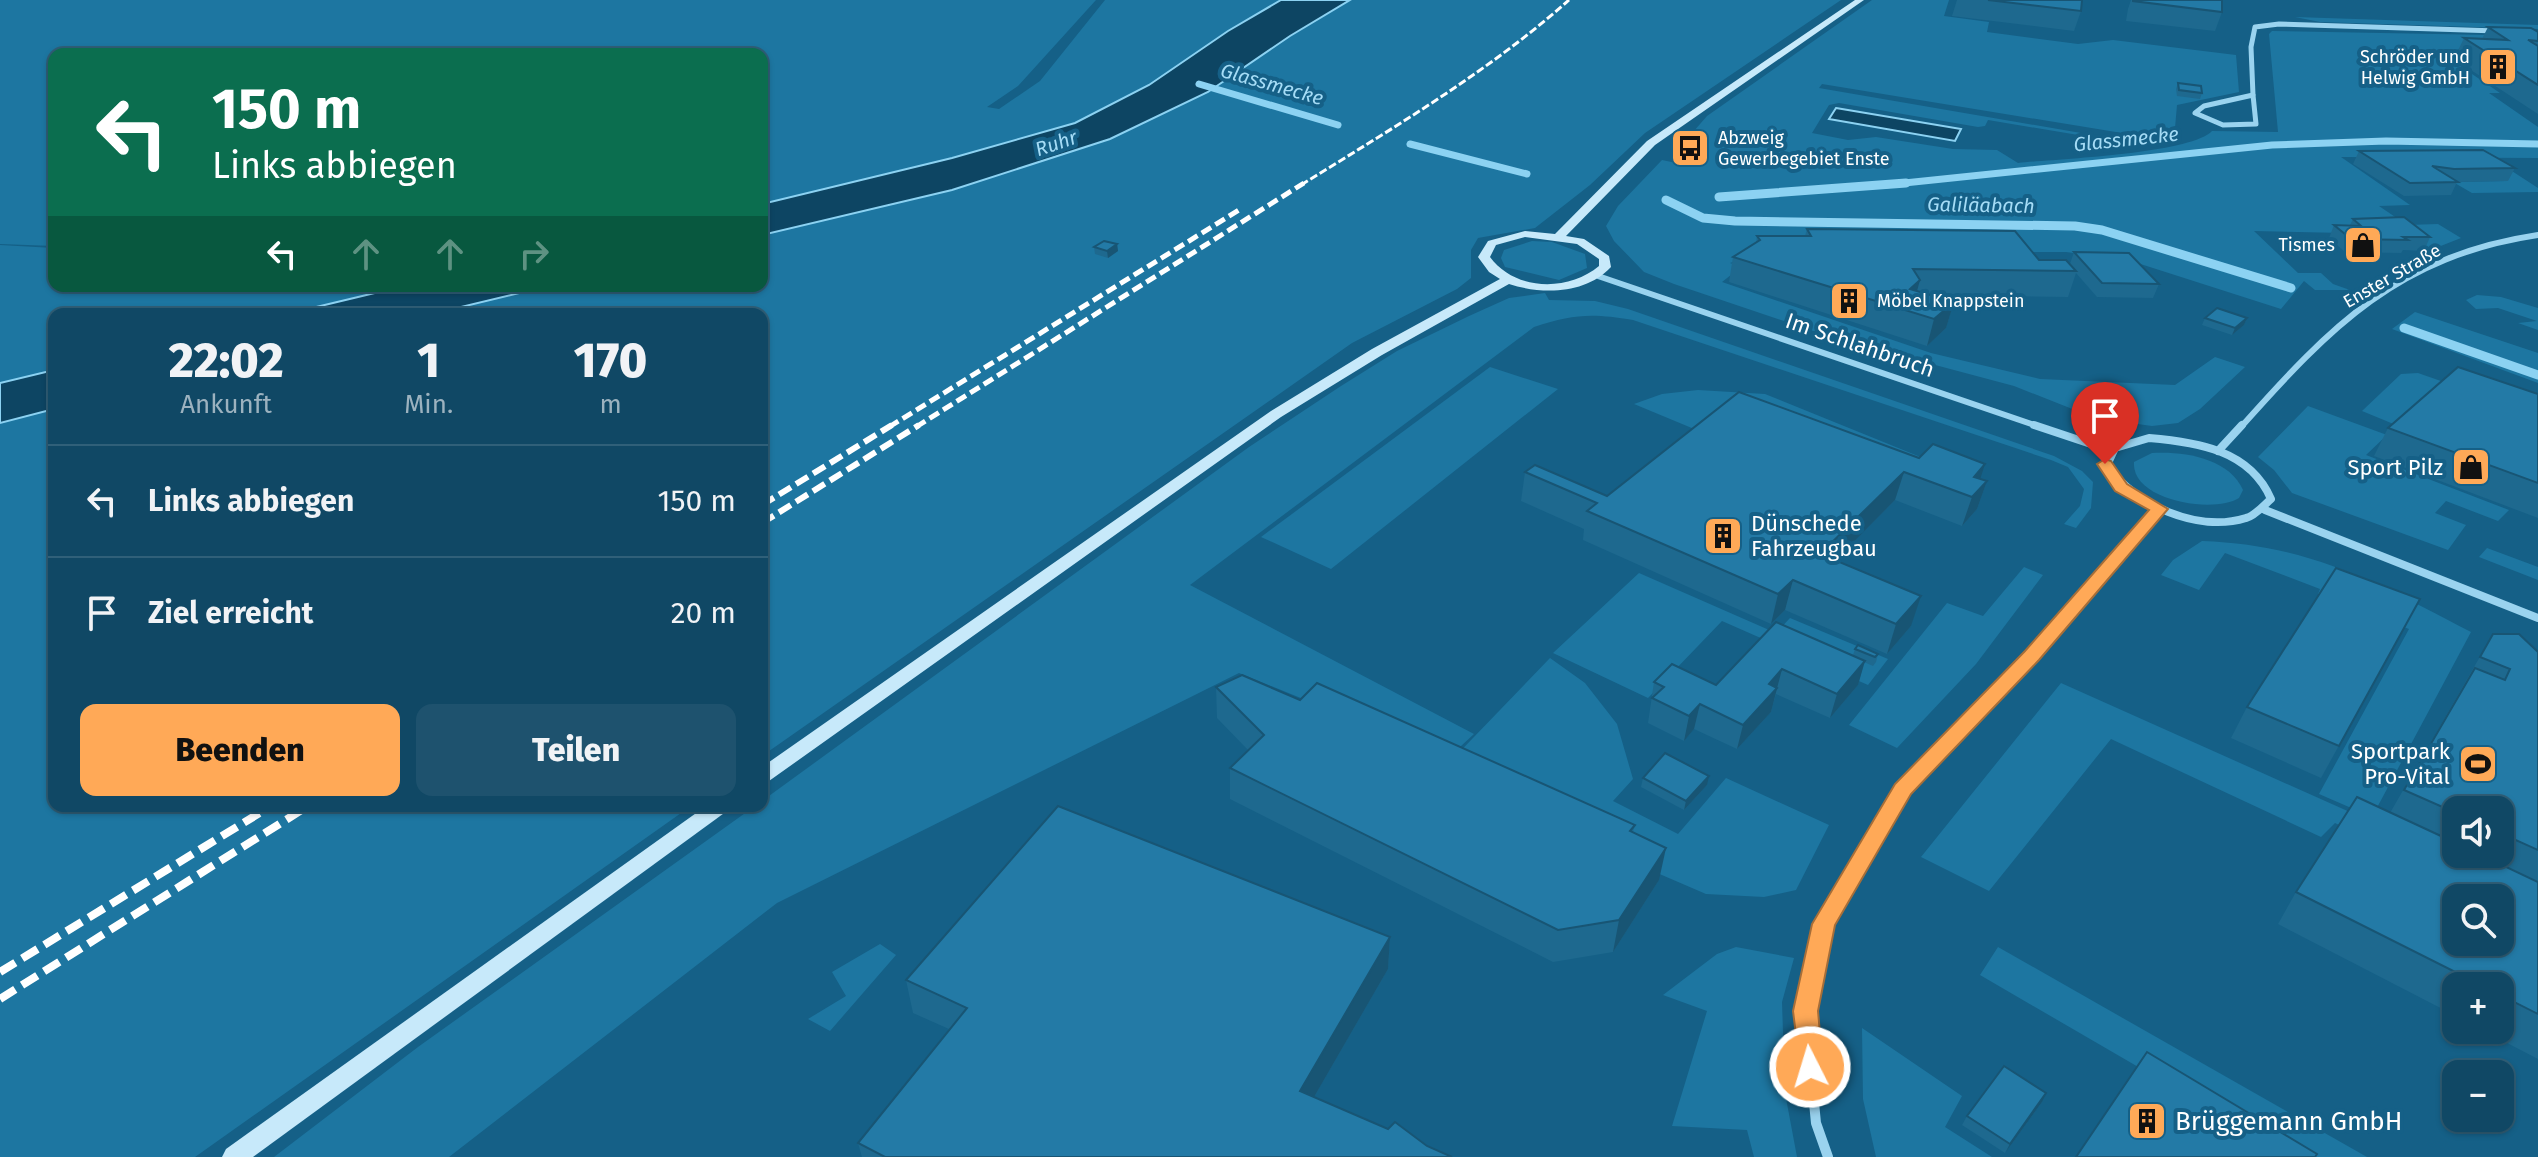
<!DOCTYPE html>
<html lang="de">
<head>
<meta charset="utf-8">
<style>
  body { margin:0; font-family:"Fira Sans",sans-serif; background:#1e526e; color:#f1f3f6; height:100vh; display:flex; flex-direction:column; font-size:30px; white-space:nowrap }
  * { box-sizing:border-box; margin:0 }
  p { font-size:26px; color:#9cb2bf }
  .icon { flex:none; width:44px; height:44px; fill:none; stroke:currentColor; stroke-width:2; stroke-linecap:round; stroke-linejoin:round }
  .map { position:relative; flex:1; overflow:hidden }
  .side { position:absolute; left:48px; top:308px; width:720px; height:504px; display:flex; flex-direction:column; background:#104865; border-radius:16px; box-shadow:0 2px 6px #0004,0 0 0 2px #306079 }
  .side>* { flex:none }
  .guide { position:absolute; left:48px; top:48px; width:720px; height:244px; border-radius:16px; box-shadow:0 2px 6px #0004,0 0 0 2px #306079; background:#0b6e4f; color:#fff; overflow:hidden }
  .fabs { position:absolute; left:2442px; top:796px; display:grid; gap:16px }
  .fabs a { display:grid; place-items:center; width:72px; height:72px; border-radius:16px; background:#104865; box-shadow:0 2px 6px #0004,0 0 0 2px #306079; font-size:40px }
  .pin { position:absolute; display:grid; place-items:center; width:68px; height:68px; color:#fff; margin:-82px -34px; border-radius:50% 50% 50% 0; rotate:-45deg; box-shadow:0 0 8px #0007 }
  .pin .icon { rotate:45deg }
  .me { position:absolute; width:88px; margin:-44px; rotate:355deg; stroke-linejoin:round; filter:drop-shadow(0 0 6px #0008) }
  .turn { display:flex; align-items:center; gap:28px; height:168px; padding:0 32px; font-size:36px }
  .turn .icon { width:104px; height:104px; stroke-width:2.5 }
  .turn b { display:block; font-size:56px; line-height:68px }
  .lanes { display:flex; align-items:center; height:76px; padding:0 32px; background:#0003; justify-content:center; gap:40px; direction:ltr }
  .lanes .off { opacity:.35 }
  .eta { display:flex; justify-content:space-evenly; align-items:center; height:136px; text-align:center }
  .eta b { font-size:48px; font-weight:800; line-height:56px }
  .cta { display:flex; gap:16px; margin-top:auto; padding:16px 32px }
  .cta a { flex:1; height:92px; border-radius:16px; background:#ffa957; color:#111; font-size:32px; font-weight:800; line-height:92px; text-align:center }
  .cta a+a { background:#1e526e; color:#f1f3f6 }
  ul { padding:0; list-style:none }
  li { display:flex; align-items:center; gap:24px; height:112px; padding:0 32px; border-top:2px solid #306079 }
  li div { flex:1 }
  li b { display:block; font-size:30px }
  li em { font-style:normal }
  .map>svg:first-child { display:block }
  .green { fill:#1d76a1 }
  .water { fill:#0d4563; stroke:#8cd2f2; stroke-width:2 }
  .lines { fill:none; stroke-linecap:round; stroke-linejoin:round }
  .stream-far1 { stroke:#8cd2f2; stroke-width:7 }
  .stream { stroke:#8cd2f2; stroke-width:9 }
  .street-far3 { stroke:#9ad3ef; stroke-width:5 }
  .street-far2 { stroke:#9ad3ef; stroke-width:6 }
  .street-far1 { stroke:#9ad3ef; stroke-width:8 }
  .street { stroke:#9ad3ef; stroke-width:10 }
  .secondary { fill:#c7e9fa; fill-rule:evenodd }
  .rail-far3 { stroke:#fff; stroke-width:3; stroke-dasharray:8 3; stroke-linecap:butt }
  .rail-far2 { stroke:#fff; stroke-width:5; stroke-dasharray:11 5; stroke-linecap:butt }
  .rail-far1 { stroke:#fff; stroke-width:6; stroke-dasharray:14 6; stroke-linecap:butt }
  .rail { stroke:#fff; stroke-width:8; stroke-dasharray:18 8; stroke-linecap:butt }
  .wall { fill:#1e698f; fill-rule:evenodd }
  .shaded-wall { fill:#185574 }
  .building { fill:#237aa6; stroke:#185574; stroke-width:2; fill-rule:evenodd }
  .route { fill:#ffa957; stroke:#a66e39; stroke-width:2 }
  .labels { text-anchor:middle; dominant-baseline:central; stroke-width:8; stroke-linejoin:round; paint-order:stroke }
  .far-poi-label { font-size:18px; fill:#fff; stroke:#156087; text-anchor:end }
  .far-street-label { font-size:18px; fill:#fff; stroke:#156087 }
  .far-water-label { font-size:20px; font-style:italic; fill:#a5dcf6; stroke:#156087 }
  .street-label { font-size:22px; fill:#fff; stroke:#156087 }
  .poi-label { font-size:22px; fill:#fff; stroke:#156087; text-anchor:end }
  .near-poi-label { font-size:26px; fill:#fff; stroke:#156087; text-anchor:start }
</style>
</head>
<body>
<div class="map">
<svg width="2538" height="1157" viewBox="0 0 2538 1157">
  <rect width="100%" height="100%" fill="#156087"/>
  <g class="green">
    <path d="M0,0H1096L1018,86L987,107L999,109L1040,81L1105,0H1281L1227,31L1149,85L1075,123L952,158L762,204V54H54V246L0,244Z"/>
    <path d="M1350,0H1841L1645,133L1590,185L1535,228L1478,238L1471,250V278L1457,289L1352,343L762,756V314H432L548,286H762V235L952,190L1110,139L1208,92L1290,36Z"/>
    <path d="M1872,0H1949L1944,16L1989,22L1987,32L2078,44L2113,40L2236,55L2239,92L2177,105L2175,128L2150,134L2122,133L1822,84L1819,88L2110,138L2108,140L1988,120L1985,126L1978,127L1839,103L1829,105L1812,133L1848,140L1876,137L1953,149L1997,150L2018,163C2055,159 2190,154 2212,131L2278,132L2269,34L2272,31L2490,35L2504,38L2466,44L2447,57L2500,93H2489L2538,127V158L2341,157L2410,205L2379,206L2407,225L2438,224L2461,238L2428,251L2399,228L2345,233L2254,231L2298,273H2321L2333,284L2350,290H2315L2304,281L2281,309L2128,260L2066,252H1762L1730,263L1741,267L1722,282L1931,353L2040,379L2175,385L2215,357L2245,367L2200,409L2178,423L2152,426L2095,418L2014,386L1834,338L1674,284L1644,272L1614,241L1606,226L1618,206L1662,160L1681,164L1706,144L1687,139L1707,116Z"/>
    <path d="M2295,17L2538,25V29L2320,22Z"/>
    <path d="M2498,162L2538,188V192L2472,193L2453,182L2506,181Z"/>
    <path d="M1532,241L1552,242L1585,254L1587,268L1559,280L1505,267L1501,258L1504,250Z"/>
    <path d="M0,245L54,248V286H404L287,314H54V370L0,383Z"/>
    <path d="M1545,293L1549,300L1595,301L1628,309L2054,456L2082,471L2093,482L2091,508L2076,528L2064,524L2080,506L2084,489L2068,467L2051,460L1633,320C1592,313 1573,314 1534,327L1190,585L1474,734L1448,758L1239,673L777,903L449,1157H274L418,1047L755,806H762V801L1249,447L1341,386L1397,351L1469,316L1509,298Z"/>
    <path d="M2477,295L2501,297L2538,308V330L2518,323L2537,321L2498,308L2476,309L2466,300Z"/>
    <path d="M2415,312L2538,353V383L2392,329Z"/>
    <path d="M1490,367L1558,389L1331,569L1261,537Z"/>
    <path d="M2418,373L2458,387L2396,425L2362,411L2401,374Z"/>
    <path d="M1698,390L1765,394L1960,473L1711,436L1634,404L1662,394Z"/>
    <path d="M2308,406L2387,435L2366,455L2509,510L2498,521L2446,501L2435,513L2466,525L2448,550L2292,493L2274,470L2258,457Z"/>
    <path d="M54,409V806H691L195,1157H0V423Z"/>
    <path d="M2152,453C2184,451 2229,458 2243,490L2239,498C2214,514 2131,501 2134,462Z"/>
    <path d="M2202,541C2312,545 2376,583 2471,632L2372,817L2319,794L2409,629L2318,594L2320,589L2225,553L2199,590L2161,575L2173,560Z"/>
    <path d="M2487,548L2538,567V580L2479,557Z"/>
    <path d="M2024,567L2043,575L1976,664L1897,748L1849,725L1947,603L1983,616Z"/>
    <path d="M1639,573L1776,633L1790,618L1888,659L1868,685L1722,621L1648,698L1553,653Z"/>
    <path d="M1550,658L1585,683L1617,724L1633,779L1613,801L1678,834L1726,778L1829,825L1796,890L1764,897L1706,894L1634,863L1446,766Z"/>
    <path d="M2061,683L2502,880L2500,898H2493L2335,823L2321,837L2111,739L1989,891L1921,857Z"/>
    <path d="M880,944L896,955L830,1031L808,1019L846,996L832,972Z"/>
    <path d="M1736,947L1794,958L1782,1002L1785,1093L1797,1157H1754L1747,1130L1672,1126L1707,1011L1663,995L1717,954Z"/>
    <path d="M1998,947L2367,1157H2293L1980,975Z"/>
    <path d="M1862,1028L1962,1096L1945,1127L1992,1157H1876L1863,1099Z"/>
  </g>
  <g class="water">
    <path d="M1281,0H1350L1290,36L1208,92L1110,139L952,190L762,235V204L952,158L1075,123L1149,85L1228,31Z"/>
    <path d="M1836,108L1961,129L1955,141L1829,119Z"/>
    <path d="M404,286H548L432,314H287Z"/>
    <path d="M54,370V409L0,423V383Z"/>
  </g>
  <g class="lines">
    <g class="stream-far1">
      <path d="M1199,84L1338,125"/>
      <path d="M1410,144L1527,174"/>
      <path d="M1885,185L2272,145L2386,141L2538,144"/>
    </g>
    <g class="stream">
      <path d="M1719,197L1906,183"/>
      <path d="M1666,200L1703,218L1735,221L2075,226L2102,230L2291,288"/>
      <path d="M2404,328L2538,375"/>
    </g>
    <g class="street-far3">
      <path d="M2253,95L2256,124L2223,125L2195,113L2204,106Z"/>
      <path d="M2253,95L2251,47L2255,27L2279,24L2497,31"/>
    </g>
    <g class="street-far2">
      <path d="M1598,276L2040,427"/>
      <path d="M2241,427C2331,326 2398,256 2538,235"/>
    </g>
    <g class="street-far1">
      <path d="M2034,425L2109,450"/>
      <path d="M2149,438C2197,442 2250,450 2271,499C2264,505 2255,516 2246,518C2198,533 2134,505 2107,465L2115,448Z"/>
      <path d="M2218,451L2242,425"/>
      <path d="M2265,510L2538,618"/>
      <path d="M1947,743L2032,655L2159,509"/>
    </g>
    <path class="street" d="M1828,1157L1816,1123L1805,1011L1823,924L1903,789L1949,741"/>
    <g class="secondary">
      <path d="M1855,0H1864L1655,145L1566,236L1584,239L1609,256L1611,267C1586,294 1543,295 1509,284L1382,355L1281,417L769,781L762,783V767L1271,411L1372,349L1500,279L1489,272L1478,257L1488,241L1525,231L1555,234L1647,141ZM1525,237L1577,244L1599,259V266C1568,292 1515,291 1490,257L1496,245Z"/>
      <path d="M706,806H730L727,811L253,1157H222L226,1149Z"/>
    </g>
    <path class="rail-far3" d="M1301,185C1393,128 1488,72 1569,0"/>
    <g class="rail-far2">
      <path d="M889,427L1239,210"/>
      <path d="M916,427L1304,183"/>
    </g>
    <g class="rail-far1">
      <path d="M762,505L892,425"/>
      <path d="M762,523L919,425"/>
    </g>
    <g class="rail">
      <path d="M0,972L271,806"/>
      <path d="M0,999L308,806"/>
    </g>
  </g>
  <g class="wall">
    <path d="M1957,0H2082L2081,11L2074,31L1952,16Z"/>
    <path d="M2131,0H2221L2222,12L2215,31L2126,21L2128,9Z"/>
    <path d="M2488,27L2538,32V114L2454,59L2464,38L2482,39Z"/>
    <path d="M2178,83L2202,93L2200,99L2177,96L2176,89Z"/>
    <path d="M2359,151L2515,168L2508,181L2457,182L2451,195L2404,196L2353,164Z"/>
    <path d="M2353,219L2430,237L2424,251L2403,250L2401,253L2345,252L2329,238L2334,225H2350Z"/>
    <path d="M1807,229L2070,264L2074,252L2159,284L2153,298L2097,297L2076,273L2068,297L1932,295L1954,302L1946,328L1927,346L1729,282L1733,257L1756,243L1757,236H1805Z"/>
    <path d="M1117,244L1118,251L1108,258L1095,254L1094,247Z"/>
    <path d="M2205,318H2247L2244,325L2232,335L2202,325Z"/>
    <path d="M2538,394V518L2374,456L2388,428Z"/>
    <path d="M1919,458L1987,481L1977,509L1962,526L1895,500L1835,560L1911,626L1887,654L1785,610L1771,624L1583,540L1584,529L1521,501L1525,472L1607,496Z"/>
    <path d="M2420,599L2321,778L2231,738L2247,707Z"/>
    <path d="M1776,622L1853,655L1855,649L1878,654L1876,662L1873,666L1864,662L1858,685L1830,718L1776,694L1771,712L1737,749L1694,729L1684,741L1648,723L1654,682L1716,685Z"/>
    <path d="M2493,634L2538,652V1059L2482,1030H2500V986H2456V1016L2278,924L2296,892L2390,813ZM2456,810H2500V854H2456Z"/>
    <path d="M1216,687L1300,700L1635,825L1633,832L1659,880L1613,952L1553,962L1230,799V768L1248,750L1217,718Z"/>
    <path d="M1643,778L1707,785L1684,810L1641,787Z"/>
    <path d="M1390,937L1388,969L1314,1097L1452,1157H862L858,1143L949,1029L913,1013L906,980Z"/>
    <path d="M2042,1102L2005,1153L1962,1125L1967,1116Z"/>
  </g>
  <g class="shaded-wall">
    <path d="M1117,244L1118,251L1108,258L1107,251Z"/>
    <path d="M1920,280L1913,306L1910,289Z"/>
    <path d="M1954,302L1946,328L1927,346L1934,319Z"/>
    <path d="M2247,318L2244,325L2232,335L2235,328Z"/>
    <path d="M1985,464L1976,492L1987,481L1977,509L1962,526L1972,497L1974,477Z"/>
    <path d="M1904,472L1895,500L1812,584L1820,554Z"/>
    <path d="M1793,580L1785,610L1771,624L1778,594Z"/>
    <path d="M1921,596L1911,626L1887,654L1896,624Z"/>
    <path d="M1865,661L1858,685L1830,718L1837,694Z"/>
    <path d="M1782,669L1771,712L1737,749L1743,725L1769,684Z"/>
    <path d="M1700,704L1694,729L1684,741L1689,716Z"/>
    <path d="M1709,776L1707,785L1684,810L1686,801Z"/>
    <path d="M1666,848L1659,880L1613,952L1619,920Z"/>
    <path d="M1390,937L1388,969L1299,1123L1300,1091Z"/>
    <path d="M2046,1093L2042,1102L2005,1153L2010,1144Z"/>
  </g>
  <g class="building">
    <path d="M1988,0H2082L2081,11Z"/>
    <path d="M2133,0H2222V12L2133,1Z"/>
    <path d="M2488,27L2531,28L2538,32V41L2528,40L2538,46V85L2464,38L2508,40Z"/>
    <path d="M2178,83L2201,86L2202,93L2179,90Z"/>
    <path d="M2483,150L2515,168L2454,169L2432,166L2458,182L2410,183L2359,151Z"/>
    <path d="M2404,217L2430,237H2403L2408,240L2351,239L2334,225L2361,226L2353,219Z"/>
    <path d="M1807,229L2015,231L2039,260H2066L2076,271L1913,269L1920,280L1910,289L1954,302L1934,319L1733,257L1760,240L1757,236H1811Z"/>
    <path d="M1104,241L1117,244L1107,251L1094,247Z"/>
    <path d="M2074,252L2129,253L2159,284L2102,283Z"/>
    <path d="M2217,308L2247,318L2235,328L2205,318Z"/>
    <path d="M2458,367L2538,394V483L2388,428Z"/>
    <path d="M1739,392L1919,458L1933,444L1985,464L1974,477L1987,481L1972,497L1904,472L1820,554L1921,596L1896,624L1793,580L1778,594L1587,511L1597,503L1525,472L1535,465L1607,496Z"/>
    <path d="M2336,568L2420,599L2339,746L2247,707Z"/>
    <path d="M1776,622L1865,661L1837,694L1782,669L1769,684L1777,688L1743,725L1700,704L1689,716L1652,698L1664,687L1654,682L1672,664L1716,685Z"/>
    <path d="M2493,634H2519L2538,652V850L2500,833V810H2456V813L2404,790L2475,668L2505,680L2510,669L2480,657Z"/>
    <path d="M1858,645L1878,654L1875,657L1855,649Z"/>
    <path d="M1242,675L1300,700L1317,683L1635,825L1630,831L1666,848L1619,920L1558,930L1230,768L1264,735L1216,687Z"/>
    <path d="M1665,753L1709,776L1686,801L1643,778Z"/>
    <path d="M2357,797L2456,843V854H2479L2538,882V1014L2500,995V986H2483L2296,892ZM2456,898H2500V942H2456Z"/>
    <path d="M1058,806L1390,937L1300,1091L1388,1129L1395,1122L1427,1146L1452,1157H885L858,1143L967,1008L906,980Z"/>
    <path d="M2147,1052L2317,1154L2315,1157H2076Z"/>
    <path d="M2004,1066L2046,1093L2010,1144L1967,1116Z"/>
  </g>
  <path class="route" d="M2105,459L2111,461L2127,484L2168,509L2039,660L1911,794L1835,925L1818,1011L1823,1067L1820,1075L1810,1078L1801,1075L1793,1011L1812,924L1895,784L2025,651L2149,510L2115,491L2097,464Z"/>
  <defs>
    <symbol id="building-square" viewBox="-11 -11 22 22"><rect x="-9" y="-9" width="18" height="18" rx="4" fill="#ffa957" stroke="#156087"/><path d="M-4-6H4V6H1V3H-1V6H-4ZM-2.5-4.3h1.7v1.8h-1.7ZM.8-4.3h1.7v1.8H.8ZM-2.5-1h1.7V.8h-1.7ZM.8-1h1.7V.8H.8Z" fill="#111"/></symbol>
    <symbol id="bus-square" viewBox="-11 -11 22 22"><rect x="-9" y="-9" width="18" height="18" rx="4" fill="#ffa957" stroke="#156087"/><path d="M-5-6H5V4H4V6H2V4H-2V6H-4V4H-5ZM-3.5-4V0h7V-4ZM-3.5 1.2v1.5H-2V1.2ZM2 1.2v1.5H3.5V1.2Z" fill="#111"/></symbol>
    <symbol id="shop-square" viewBox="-11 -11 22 22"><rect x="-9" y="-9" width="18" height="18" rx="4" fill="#ffa957" stroke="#156087"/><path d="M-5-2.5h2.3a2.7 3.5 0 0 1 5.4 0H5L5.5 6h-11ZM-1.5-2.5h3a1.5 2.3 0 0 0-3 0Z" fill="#111"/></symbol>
    <symbol id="stadium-square" viewBox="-11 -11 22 22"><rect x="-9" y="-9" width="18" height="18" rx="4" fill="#ffa957" stroke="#156087"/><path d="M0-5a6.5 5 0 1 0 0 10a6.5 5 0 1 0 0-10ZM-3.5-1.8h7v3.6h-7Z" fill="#111"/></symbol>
  </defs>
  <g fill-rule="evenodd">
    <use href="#building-square" x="2476" y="45" width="44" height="44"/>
    <use href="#bus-square" x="1668" y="126" width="44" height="44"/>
    <use href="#shop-square" x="2341" y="223" width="44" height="44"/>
    <use href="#building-square" x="1827" y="279" width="44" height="44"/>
    <use href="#shop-square" x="2449" y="445" width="44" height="44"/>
    <use href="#building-square" x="1701" y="514" width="44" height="44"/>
    <use href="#stadium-square" x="2456" y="742" width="44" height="44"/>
    <use href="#building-square" x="2125" y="1099" width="44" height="44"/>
  </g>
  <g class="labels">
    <g class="far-poi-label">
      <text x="2470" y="57">Schröder und<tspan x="2470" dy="21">Helwig GmbH</tspan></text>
      <text x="1718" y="138" text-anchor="start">Abzweig<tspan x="1718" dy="21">Gewerbegebiet Enste</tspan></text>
      <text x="2335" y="245">Tismes</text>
      <text x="1877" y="301" text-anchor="start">Möbel Knappstein</text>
    </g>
    <g class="far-street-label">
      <text transform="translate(2392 276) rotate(-30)">Enster Straße</text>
    </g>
    <g class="far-water-label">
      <text transform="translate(1272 84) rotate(16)">Glassmecke</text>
      <text transform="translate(2126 139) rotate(-6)">Glassmecke</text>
      <text transform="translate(1056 143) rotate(-19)">Ruhr</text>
      <text transform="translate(1981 205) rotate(1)">Galiläabach</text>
    </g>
    <g class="street-label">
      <text transform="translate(1860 345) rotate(19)">Im Schlahbruch</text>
    </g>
    <g class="poi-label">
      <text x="2443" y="467">Sport Pilz</text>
      <text x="1751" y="523" text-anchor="start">Dünschede<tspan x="1751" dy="25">Fahrzeugbau</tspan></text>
      <text x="2450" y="751">Sportpark<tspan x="2450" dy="25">Pro-Vital</tspan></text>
    </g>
    <g class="near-poi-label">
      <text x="2175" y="1121">Brüggemann GmbH</text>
    </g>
  </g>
</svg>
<div class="fabs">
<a><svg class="icon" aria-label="sound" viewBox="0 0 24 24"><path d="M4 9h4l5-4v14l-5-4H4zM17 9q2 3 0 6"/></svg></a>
<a><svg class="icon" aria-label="search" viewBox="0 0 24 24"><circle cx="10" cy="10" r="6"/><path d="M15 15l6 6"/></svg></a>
<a>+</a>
<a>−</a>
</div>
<div class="pin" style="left:2105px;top:464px;background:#d93025"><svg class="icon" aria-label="arrive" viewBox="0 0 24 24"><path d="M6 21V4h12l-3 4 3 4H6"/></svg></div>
<svg class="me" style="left:1810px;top:1067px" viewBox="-20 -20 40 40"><circle r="17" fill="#ffa957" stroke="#fff" stroke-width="3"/><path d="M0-11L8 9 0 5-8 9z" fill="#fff"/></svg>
<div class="guide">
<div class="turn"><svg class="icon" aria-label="left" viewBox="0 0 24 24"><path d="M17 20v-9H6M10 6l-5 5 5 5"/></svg><div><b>150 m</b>Links abbiegen</div></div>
<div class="lanes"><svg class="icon" aria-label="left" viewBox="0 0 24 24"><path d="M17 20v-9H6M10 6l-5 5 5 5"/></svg><svg class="icon off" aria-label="ahead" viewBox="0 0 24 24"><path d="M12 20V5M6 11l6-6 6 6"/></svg><svg class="icon off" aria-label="ahead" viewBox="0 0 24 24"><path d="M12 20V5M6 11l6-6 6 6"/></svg><svg class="icon off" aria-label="right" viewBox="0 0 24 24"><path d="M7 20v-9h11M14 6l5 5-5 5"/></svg></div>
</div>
<section class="side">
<div class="eta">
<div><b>22:02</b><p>Ankunft</p></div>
<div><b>1</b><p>Min.</p></div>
<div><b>170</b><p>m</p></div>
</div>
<ul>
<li><svg class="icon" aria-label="left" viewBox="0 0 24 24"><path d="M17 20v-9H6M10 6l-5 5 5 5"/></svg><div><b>Links abbiegen</b></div><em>150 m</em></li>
<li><svg class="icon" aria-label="arrive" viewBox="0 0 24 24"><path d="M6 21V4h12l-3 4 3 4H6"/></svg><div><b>Ziel erreicht</b></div><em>20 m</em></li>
</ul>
<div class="cta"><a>Beenden</a><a>Teilen</a></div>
</section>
</div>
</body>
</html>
